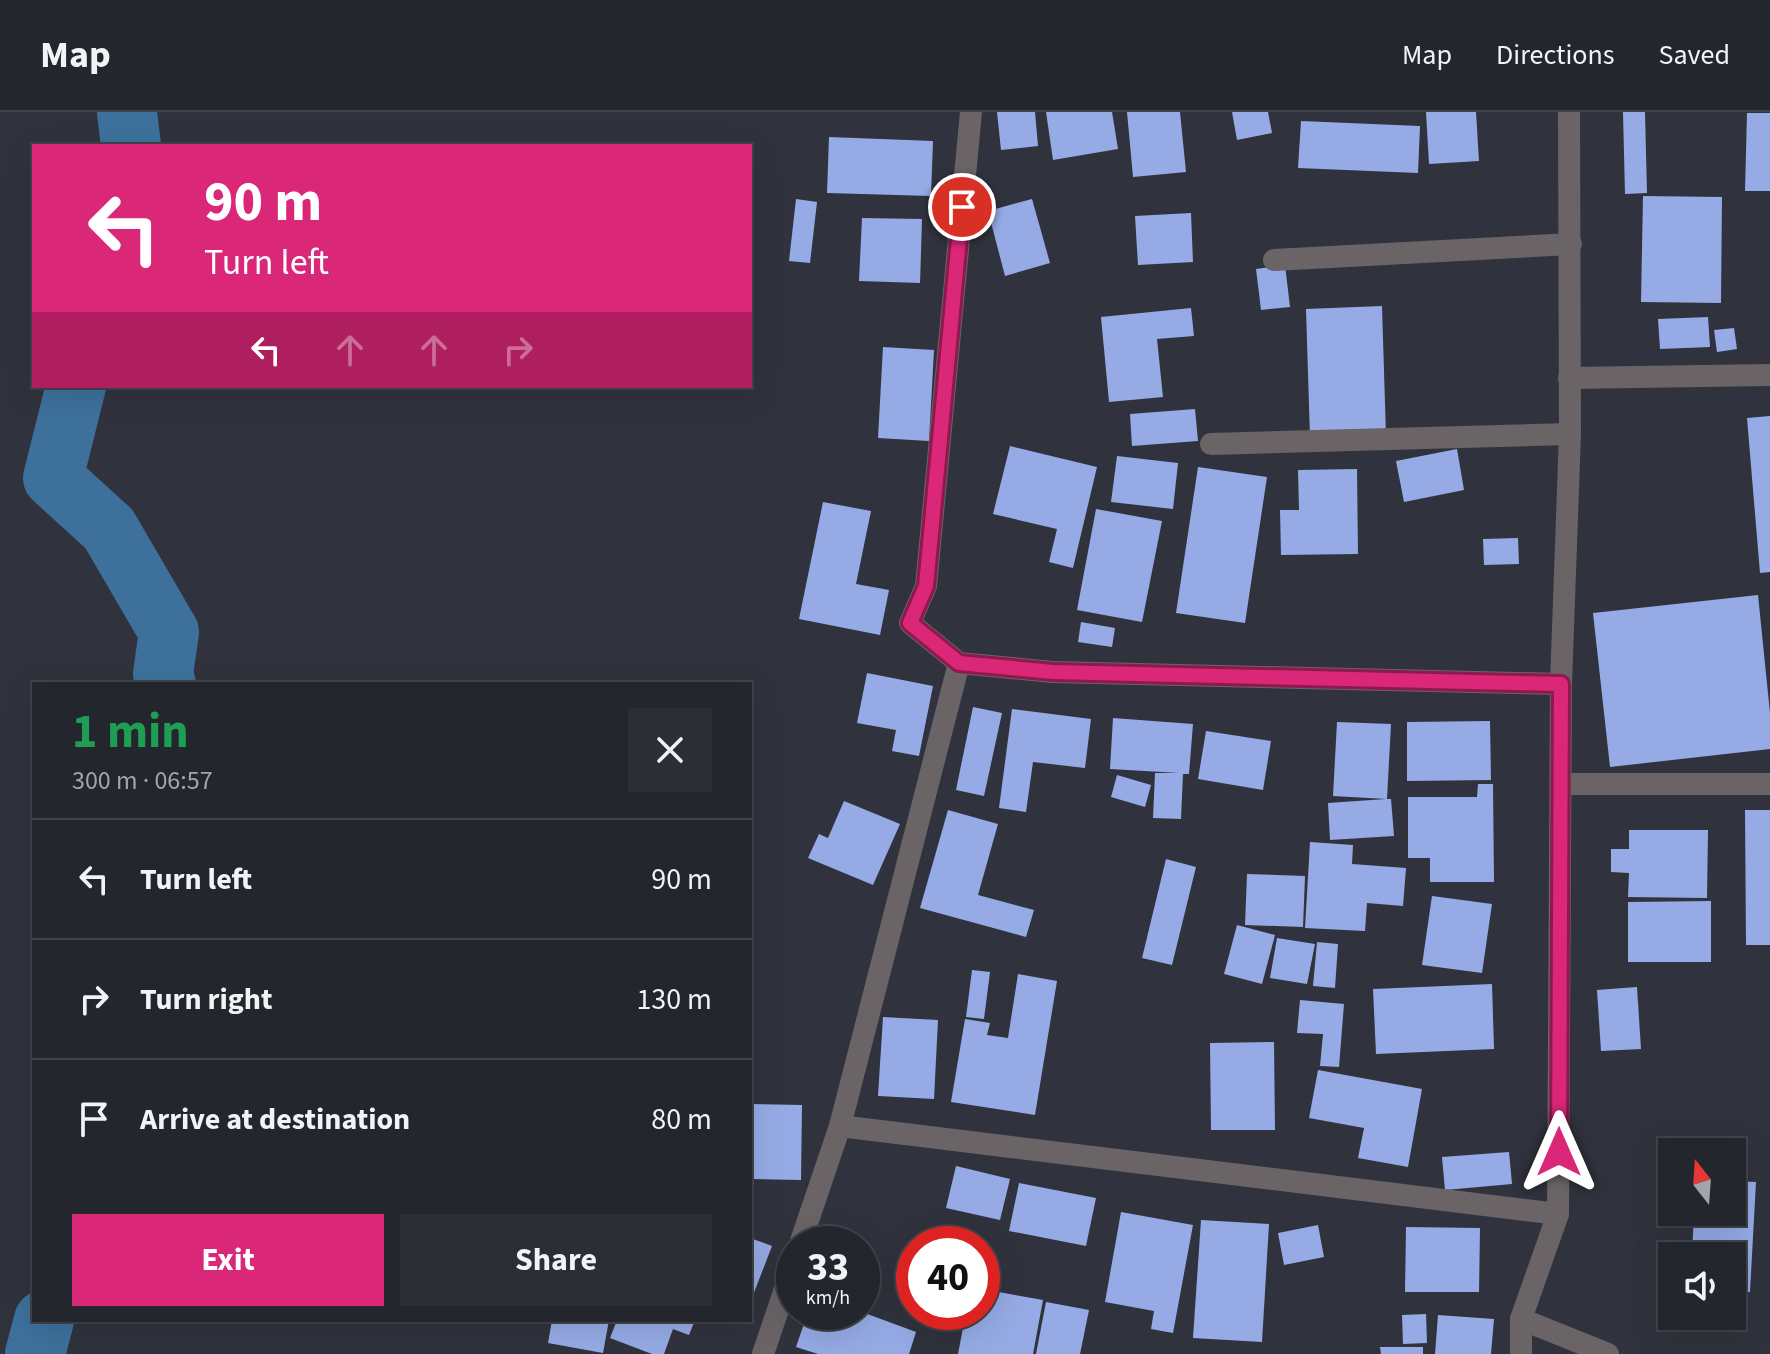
<!DOCTYPE html>
<html lang="en">
<head>
<meta charset="utf-8">
<style>
  body { margin:0; font-family:"Source Sans 3",sans-serif; background:#2c2e36; color:#f1f3f6; height:100vh; display:flex; flex-direction:column; font-size:30px; white-space:nowrap }
  * { box-sizing:border-box; margin:0 }
  p { font-size:26px; color:#a3a5aa }
  .icon { flex:none; width:44px; height:44px; fill:none; stroke:currentColor; stroke-width:2; stroke-linecap:round; stroke-linejoin:round }
  .map { position:relative; flex:1; overflow:hidden }
  .drawer { position:absolute; left:32px; top:570px; width:720px; height:640px; display:flex; flex-direction:column; background:#24262e; border-radius:0px; box-shadow:0 8px 32px #0002,0 0 0 2px #41434a }
  .drawer>* { flex:none }
  .guide { position:absolute; left:32px; top:32px; width:720px; height:244px; border-radius:0px; box-shadow:0 8px 32px #0002,0 0 0 2px #41434a; background:#db2777; color:#fff; overflow:hidden }
  .needle { width:52px; rotate:343deg }
  .buttons { position:absolute; left:1658px; top:1026px; display:grid; gap:16px }
  .buttons a { display:grid; place-items:center; width:88px; height:88px; border-radius:0px; background:#24262e; box-shadow:0 8px 32px #0002,0 0 0 2px #41434a; font-size:40px }
  .speed { position:absolute; left:776px; top:1114px; display:flex; gap:16px; font-size:40px; font-weight:700; text-align:center }
  .speed>* { display:grid; place-content:center; width:104px; height:104px; border-radius:50%; background:#24262e; box-shadow:0 8px 32px #0002,0 0 0 2px #41434a; line-height:1 }
  .speed small { font-size:20px; font-weight:400 }
  .speed .limit { border:12px solid #d22; background:#fff; color:#111 }
  .pin { position:absolute; display:grid; place-items:center; width:68px; height:68px; color:#fff; margin:-34px; border:4px solid #fff; border-radius:50%; box-shadow:0 2px 8px #0007 }
  .me { position:absolute; width:88px; margin:-44px; rotate:0deg; stroke-linejoin:round; filter:drop-shadow(0 0 6px #0008) }
  .turn { display:flex; align-items:center; gap:28px; height:168px; padding:0 40px; font-size:36px }
  .turn .icon { width:104px; height:104px; stroke-width:2.5 }
  .turn b { display:block; font-size:56px; line-height:68px }
  .lanes { display:flex; align-items:center; height:76px; padding:0 40px; background:#0003; justify-content:center; gap:40px; direction:ltr }
  .lanes .off { opacity:.35 }
  .round { display:grid; place-items:center; flex:none; width:84px; height:84px; border-radius:0px; background:#2c2e36 }
  .overview { display:flex; align-items:center; justify-content:space-between; height:136px; padding:0 40px }
  h1 { font-size:48px; font-weight:700; line-height:60px; color:#1e9e55 }
  .action { display:flex; gap:16px; margin-top:auto; padding:16px 40px }
  .action a { flex:1; height:92px; border-radius:0px; background:#db2777; color:#fff; font-size:32px; font-weight:700; line-height:92px; text-align:center }
  .action a+a { background:#2c2e36; color:#f1f3f6 }
  ul { padding:0; list-style:none }
  li { display:flex; align-items:center; gap:24px; height:120px; padding:0 40px; border-top:2px solid #41434a }
  li div { flex:1 }
  li b { display:block; font-size:30px }
  li em { font-style:normal }
  header { display:flex; align-items:center; gap:48px; box-sizing:border-box; height:112px; padding:0 40px; background:#24262e; border-bottom:2px solid #41434a }
  header strong { font-size:38px }
  nav { display:flex; gap:44px; margin-inline-start:auto; font-size:28px }
  .map>svg:first-child { display:block }
  .lines { fill:none; stroke-linecap:round; stroke-linejoin:round }
  .river { stroke:#3d719c; stroke-width:60 }
  .building { fill:#96abe6 }
  .minor { stroke:#6a6466; stroke-width:22 }
  .tertiary { stroke:#6a6466; stroke-width:22 }
  .route-casing { stroke:#8e194d; stroke-width:20 }
  .route { stroke:#db2777; stroke-width:14 }
</style>
</head>
<body>
<header>
<strong>Map</strong>
<nav><a>Map</a><a>Directions</a><a>Saved</a></nav>
</header>
<div class="map">
<svg width="1770" height="1242" viewBox="0 0 1770 1242">
  <rect width="100%" height="100%" fill="#30333d"/>
  <g class="lines">
    <g class="river">
      <path d="M127,0L131,34"/>
      <path d="M76,274L53,366L109,417L169,520L163,562L166,572"/>
      <path d="M35,1242L44,1208"/>
    </g>
  </g>
  <g class="building">
    <path d="M997,0H1035L1038,34L1001,38Z"/>
    <path d="M1046,0H1112L1118,37L1053,48Z"/>
    <path d="M1127,0H1180L1186,60L1133,65Z"/>
    <path d="M1232,0H1268L1272,21L1237,28Z"/>
    <path d="M1426,0H1476L1479,49L1429,52Z"/>
    <path d="M1623,0H1645L1647,81L1625,82Z"/>
    <path d="M1747,1H1770V79H1745Z"/>
    <path d="M1301,9L1420,14L1418,61L1298,56Z"/>
    <path d="M829,25L933,29L931,84L827,81Z"/>
    <path d="M1643,84L1722,85L1721,191L1641,190Z"/>
    <path d="M796,87L817,90L810,151L789,149Z"/>
    <path d="M1032,87L1050,151L1005,164L988,99Z"/>
    <path d="M1191,101L1193,150L1138,153L1135,104Z"/>
    <path d="M862,106L922,107L920,171L859,169Z"/>
    <path d="M1285,153L1290,195L1261,198L1256,157Z"/>
    <path d="M1382,194L1386,324L1310,326L1306,197Z"/>
    <path d="M1191,196L1194,224L1157,227L1163,285L1109,290L1101,205Z"/>
    <path d="M1708,205L1710,235L1660,237L1658,207Z"/>
    <path d="M1734,216L1737,237L1717,240L1714,218Z"/>
    <path d="M883,235L934,238L929,329L878,326Z"/>
    <path d="M1195,297L1198,329L1132,334L1130,302Z"/>
    <path d="M1770,304V460L1760,461L1747,306Z"/>
    <path d="M1010,334L1097,355L1073,456L1049,450L1057,417L993,402Z"/>
    <path d="M1457,337L1464,378L1404,390L1396,349Z"/>
    <path d="M1117,344L1178,351L1173,397L1111,390Z"/>
    <path d="M1198,355L1267,365L1245,511L1176,501Z"/>
    <path d="M1357,357L1358,442L1281,443L1280,398H1299L1298,358Z"/>
    <path d="M823,390L871,399L856,472L889,478L880,523L799,507Z"/>
    <path d="M1096,397L1162,409L1142,510L1077,498Z"/>
    <path d="M1518,426L1519,452L1484,453L1483,427Z"/>
    <path d="M1758,483L1770,601V637L1610,655L1593,501Z"/>
    <path d="M1081,510L1115,516L1112,535L1078,530Z"/>
    <path d="M867,561L933,574L919,644L892,639L896,618L857,611Z"/>
    <path d="M973,595L1002,601L984,684L956,678Z"/>
    <path d="M1012,597L1091,607L1085,656L1033,650L1026,700L999,696Z"/>
    <path d="M1113,606L1193,612L1189,662H1183L1181,707L1153,706L1155,661H1179L1110,657Z"/>
    <path d="M1490,609L1491,668L1407,669V610Z"/>
    <path d="M1337,610L1391,612L1387,687L1333,684Z"/>
    <path d="M1206,619L1271,629L1263,678L1198,667Z"/>
    <path d="M1117,663L1151,673L1145,695L1111,685Z"/>
    <path d="M1478,672H1493L1494,770H1430V746H1408V685H1477Z"/>
    <path d="M1386,687H1391L1394,724L1330,728L1328,691Z"/>
    <path d="M844,689L900,712L873,773L808,746L819,722L828,726Z"/>
    <path d="M948,698L998,712L978,783L1034,798L1026,825L920,796Z"/>
    <path d="M1745,698H1770V833H1746Z"/>
    <path d="M1629,718H1708L1707,786L1628,785L1629,761L1611,760V737H1629Z"/>
    <path d="M1310,730L1353,733L1352,752L1406,756L1403,794L1367,791L1365,819L1305,816Z"/>
    <path d="M1166,747L1196,755L1172,853L1142,846Z"/>
    <path d="M1247,762L1305,764L1303,815L1245,813Z"/>
    <path d="M1432,784L1492,792L1482,861L1422,853Z"/>
    <path d="M1711,789V850H1628V790Z"/>
    <path d="M1237,813L1275,823L1262,872L1224,862Z"/>
    <path d="M1277,826L1315,832L1307,872L1270,866Z"/>
    <path d="M1317,830L1338,832L1335,876L1313,874Z"/>
    <path d="M972,858L990,860L984,907L966,905Z"/>
    <path d="M1018,862L1057,869L1035,1003L951,990L965,907L990,911L987,923L1008,926Z"/>
    <path d="M1492,872L1494,937L1376,942L1373,877Z"/>
    <path d="M1637,875L1641,937L1601,939L1597,878Z"/>
    <path d="M1300,888L1344,892L1339,955L1320,954L1323,922L1297,921Z"/>
    <path d="M883,905L938,908L934,987L878,984Z"/>
    <path d="M1274,930L1275,1018H1211L1210,931Z"/>
    <path d="M1318,958L1422,977L1408,1055L1358,1046L1364,1016L1309,1006Z"/>
    <path d="M750,992L802,993L801,1068L750,1067Z"/>
    <path d="M1509,1040L1512,1072L1445,1078L1442,1045Z"/>
    <path d="M956,1054L1010,1067L1000,1108L946,1096Z"/>
    <path d="M1732,1069L1756,1070L1750,1180L1732,1179V1144H1692L1694,1100H1732Z"/>
    <path d="M1019,1071L1096,1086L1086,1134L1009,1119Z"/>
    <path d="M1121,1100L1193,1113L1173,1221L1151,1217L1154,1199L1105,1190Z"/>
    <path d="M1201,1108L1269,1112L1262,1230L1193,1226Z"/>
    <path d="M1318,1113L1324,1145L1284,1153L1278,1121Z"/>
    <path d="M1406,1115L1480,1116L1479,1180H1405Z"/>
    <path d="M750,1126L772,1134L750,1191Z"/>
    <path d="M982,1177L1043,1188L1033,1242H958L966,1200H982Z"/>
    <path d="M1046,1190L1089,1198L1080,1242H1036Z"/>
    <path d="M808,1200H862L916,1220L909,1242H818L796,1235Z"/>
    <path d="M1426,1202L1427,1231L1403,1232L1402,1203Z"/>
    <path d="M1438,1203L1494,1207L1491,1242H1435Z"/>
    <path d="M552,1208H609L603,1241L548,1231Z"/>
    <path d="M617,1208H695L689,1223L673,1217L664,1242H652L610,1226Z"/>
    <path d="M1380,1235H1423V1242H1381Z"/>
  </g>
  <g class="lines">
    <g class="minor">
      <path d="M971,0L926,474L910,511L959,551L1053,560L1561,572"/>
      <path d="M1274,148L1571,132"/>
      <path d="M1569,266L1770,263"/>
      <path d="M1211,332L1570,322"/>
      <path d="M1562,672H1770"/>
      <path d="M840,1014L1558,1102"/>
      <path d="M800,1132L840,1014L959,551"/>
      <path d="M1521,1207L1608,1242"/>
      <path d="M763,1242L794,1150"/>
    </g>
    <path class="tertiary" d="M1521,1242V1207L1558,1102L1561,572L1570,322L1569,0"/>
  </g>
  <g class="lines">
    <defs>
      <path id="route" d="M962,95L926,474L910,511L959,551L1053,560L1561,572L1559,1040"/>
    </defs>
    <use href="#route" class="route-casing"/>
    <use href="#route" class="route"/>
  </g>
</svg>
<div class="buttons">
<a><svg class="needle" viewBox="-14 -14 28 28"><path d="M0-13l5 13h-10z" fill="#e53935"/><path d="M0 13l5-13h-10z" fill="#a3a5aa"/></svg></a>
<a><svg class="icon" aria-label="sound" viewBox="0 0 24 24"><path d="M4 9h4l5-4v14l-5-4H4zM17 9q2 3 0 6"/></svg></a>
</div>
<div class="speed"><div>33<small>km/h</small></div><div class="limit">40</div></div>
<div class="pin" style="left:962px;top:95px;background:#d93025"><svg class="icon" aria-label="arrive" viewBox="0 0 24 24"><path d="M6 21V4h12l-3 4 3 4H6"/></svg></div>
<svg class="me" style="left:1559px;top:1040px" viewBox="-20 -20 40 40"><path d="M0-17L14 15 0 8-14 15z" fill="#db2777" stroke="#fff" stroke-width="4"/></svg>
<div class="guide">
<div class="turn"><svg class="icon" aria-label="left" viewBox="0 0 24 24"><path d="M17 20v-9H6M10 6l-5 5 5 5"/></svg><div><b>90 m</b>Turn left</div></div>
<div class="lanes"><svg class="icon" aria-label="left" viewBox="0 0 24 24"><path d="M17 20v-9H6M10 6l-5 5 5 5"/></svg><svg class="icon off" aria-label="ahead" viewBox="0 0 24 24"><path d="M12 20V5M6 11l6-6 6 6"/></svg><svg class="icon off" aria-label="ahead" viewBox="0 0 24 24"><path d="M12 20V5M6 11l6-6 6 6"/></svg><svg class="icon off" aria-label="right" viewBox="0 0 24 24"><path d="M7 20v-9h11M14 6l5 5-5 5"/></svg></div>
</div>
<section class="drawer">
<div class="overview"><div><h1>1 min</h1><p>300 m · 06:57</p></div><a class="round"><svg class="icon" aria-label="close" viewBox="0 0 24 24"><path d="M6 6l12 12M18 6L6 18"/></svg></a></div>
<ul>
<li><svg class="icon" aria-label="left" viewBox="0 0 24 24"><path d="M17 20v-9H6M10 6l-5 5 5 5"/></svg><div><b>Turn left</b></div><em>90 m</em></li>
<li><svg class="icon" aria-label="right" viewBox="0 0 24 24"><path d="M7 20v-9h11M14 6l5 5-5 5"/></svg><div><b>Turn right</b></div><em>130 m</em></li>
<li><svg class="icon" aria-label="arrive" viewBox="0 0 24 24"><path d="M6 21V4h12l-3 4 3 4H6"/></svg><div><b>Arrive at destination</b></div><em>80 m</em></li>
</ul>
<div class="action"><a>Exit</a><a>Share</a></div>
</section>
</div>
</body>
</html>
